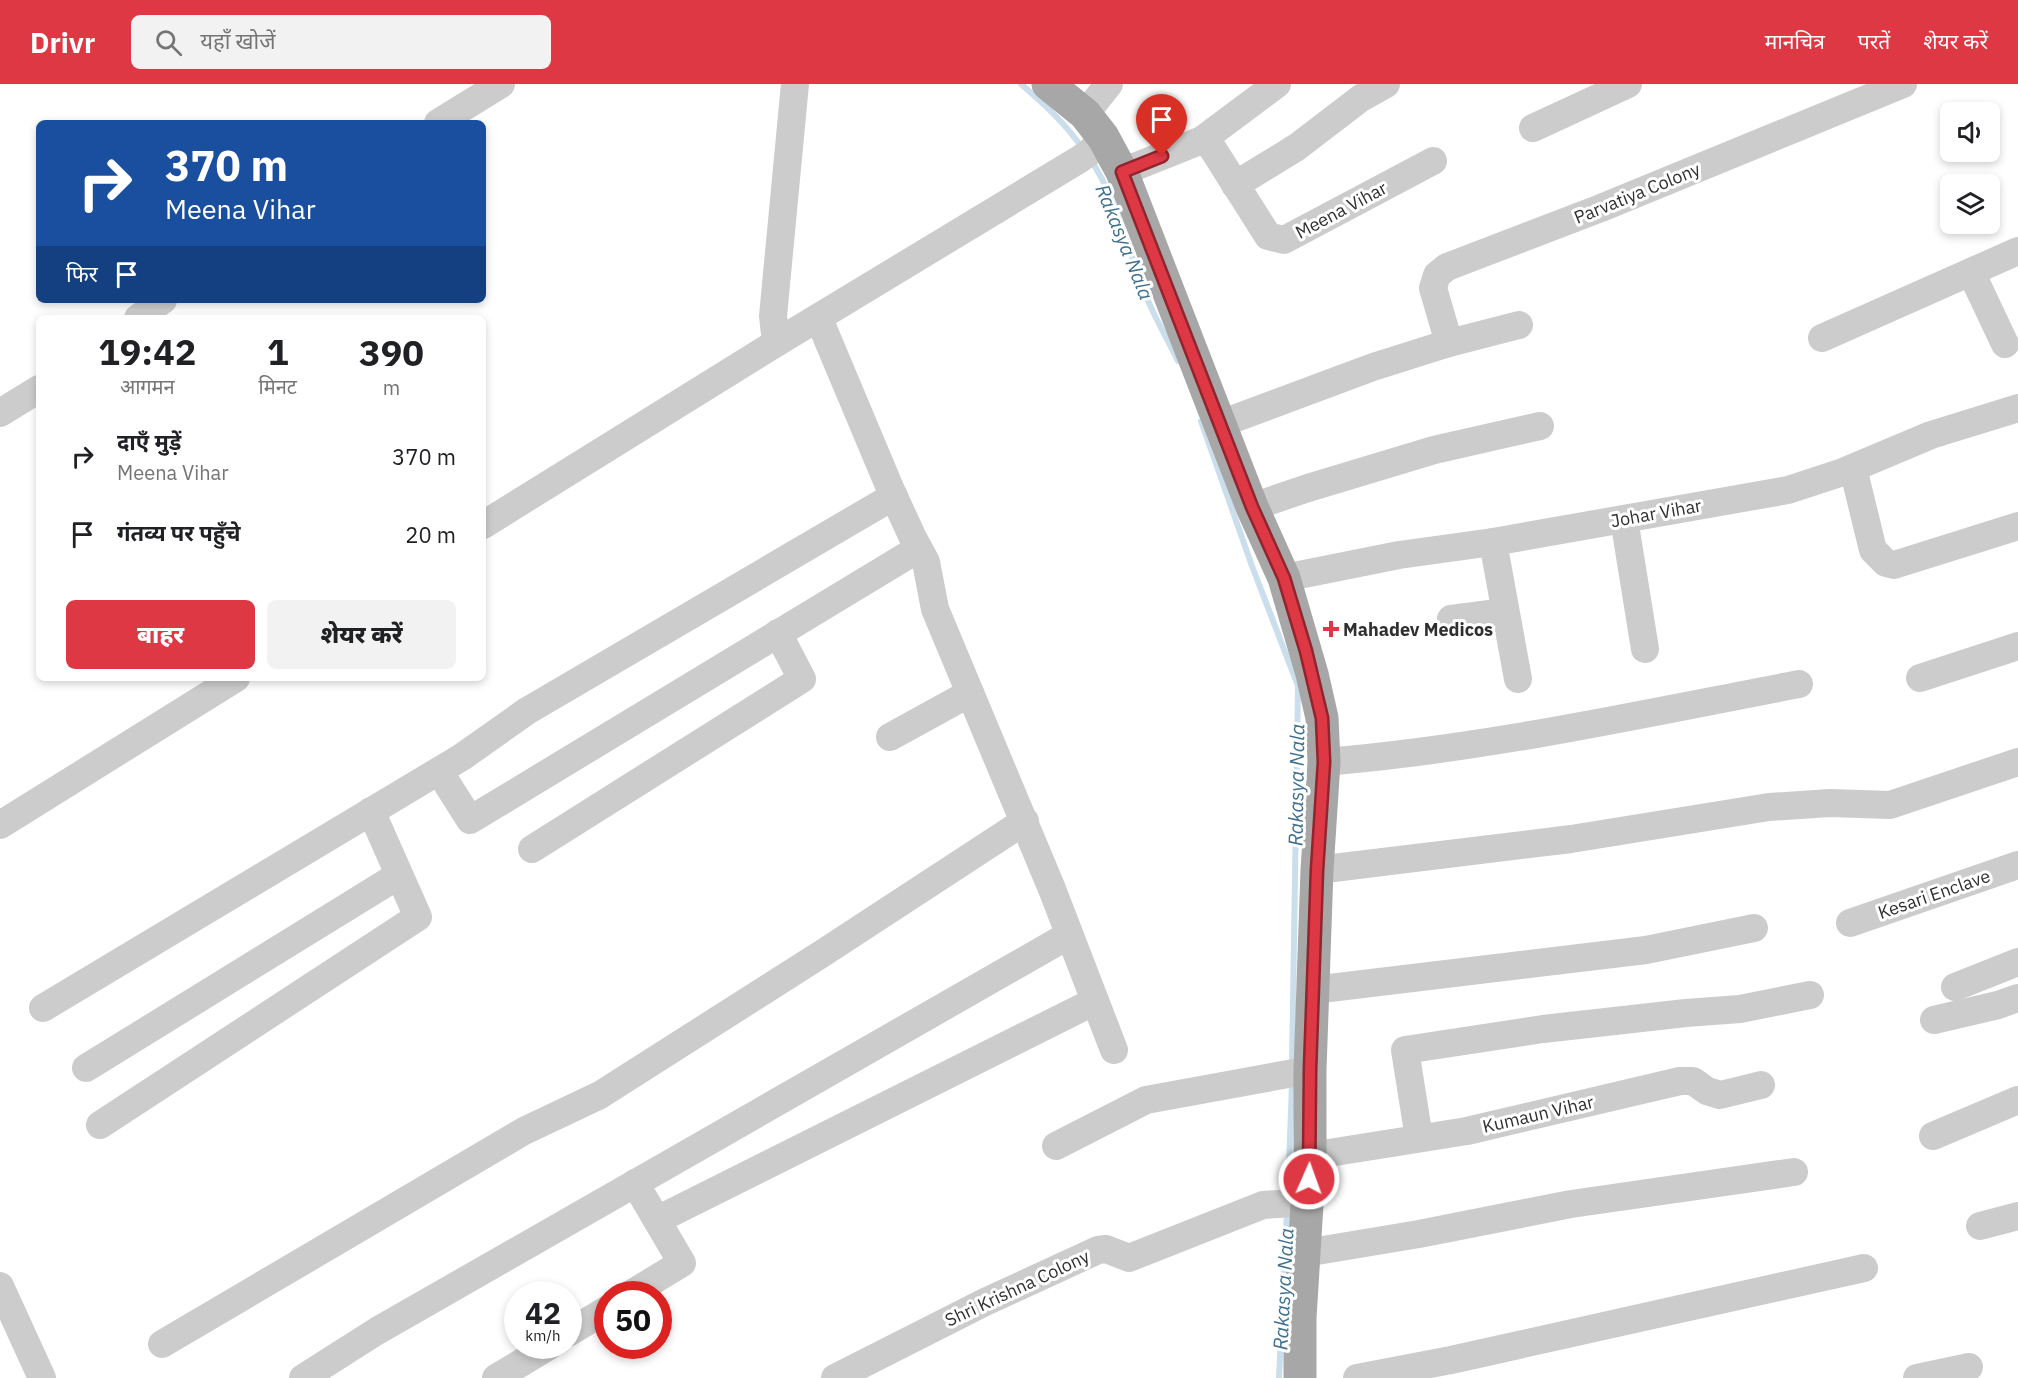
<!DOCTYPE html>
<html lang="hi">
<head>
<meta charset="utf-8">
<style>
  body { margin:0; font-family:"IBM Plex Sans","Noto Sans Devanagari",sans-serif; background:#f2f2f2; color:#202124; height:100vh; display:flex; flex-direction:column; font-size:22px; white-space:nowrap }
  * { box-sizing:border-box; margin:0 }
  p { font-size:20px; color:#757577 }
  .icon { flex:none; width:33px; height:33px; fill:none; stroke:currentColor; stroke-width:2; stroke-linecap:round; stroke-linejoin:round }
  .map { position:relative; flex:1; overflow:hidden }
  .details { position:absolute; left:36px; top:231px; width:450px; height:366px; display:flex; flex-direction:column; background:#fff; border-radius:9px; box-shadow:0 3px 9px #0003 }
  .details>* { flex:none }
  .guide { position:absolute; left:36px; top:36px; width:450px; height:183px; border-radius:9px; box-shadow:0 3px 9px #0003; background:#1a4fa0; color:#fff; overflow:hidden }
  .buttons { position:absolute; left:1940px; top:18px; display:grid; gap:12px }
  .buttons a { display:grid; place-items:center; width:60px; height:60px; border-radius:9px; background:#fff; box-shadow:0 3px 9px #0003; font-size:30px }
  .speed { position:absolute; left:504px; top:1197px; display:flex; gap:12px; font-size:30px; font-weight:700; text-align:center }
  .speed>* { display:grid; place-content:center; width:78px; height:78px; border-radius:50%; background:#fff; box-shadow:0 3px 9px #0003; line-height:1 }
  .speed small { font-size:15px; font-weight:400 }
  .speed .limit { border:9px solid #d22; background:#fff; color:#111 }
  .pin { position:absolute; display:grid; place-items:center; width:51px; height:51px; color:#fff; margin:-62px -26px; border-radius:50% 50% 50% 0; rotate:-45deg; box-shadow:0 0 6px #0007 }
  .pin .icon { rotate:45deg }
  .me { position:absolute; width:66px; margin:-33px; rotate:2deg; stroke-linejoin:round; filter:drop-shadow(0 0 4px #0008) }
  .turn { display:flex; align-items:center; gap:21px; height:126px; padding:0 30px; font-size:27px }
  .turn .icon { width:78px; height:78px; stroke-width:2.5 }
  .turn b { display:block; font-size:42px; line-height:51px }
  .then { display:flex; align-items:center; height:57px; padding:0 30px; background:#0003; gap:12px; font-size:22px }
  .eta { display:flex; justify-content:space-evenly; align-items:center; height:102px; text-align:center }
  .eta b { font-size:36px; font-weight:800; line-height:42px }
  .primary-button { display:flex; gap:12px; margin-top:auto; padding:12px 30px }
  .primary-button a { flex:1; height:69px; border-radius:9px; background:#df3845; color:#fff; font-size:24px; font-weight:800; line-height:69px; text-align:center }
  .primary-button a+a { background:#f2f2f2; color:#202124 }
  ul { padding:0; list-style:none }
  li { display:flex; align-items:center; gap:18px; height:78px; padding:0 30px }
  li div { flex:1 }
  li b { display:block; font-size:22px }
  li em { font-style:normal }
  header { display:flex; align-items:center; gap:36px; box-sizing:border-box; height:84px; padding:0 30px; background:#df3845; color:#fff }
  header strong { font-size:28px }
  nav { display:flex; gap:33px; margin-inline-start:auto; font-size:21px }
  .search { width:420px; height:54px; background:#f2f2f2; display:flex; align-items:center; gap:15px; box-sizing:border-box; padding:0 21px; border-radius:9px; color:#757577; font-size:22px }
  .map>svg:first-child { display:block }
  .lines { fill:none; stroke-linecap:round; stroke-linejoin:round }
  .stream { stroke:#cadeeb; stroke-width:6 }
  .minor { stroke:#ccc; stroke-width:28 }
  .major { stroke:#a7a7a7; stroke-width:33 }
  .route-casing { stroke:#91242d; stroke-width:15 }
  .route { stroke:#df3845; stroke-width:10 }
  .poi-dot { fill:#df3845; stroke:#fff; stroke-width:2 }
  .labels { text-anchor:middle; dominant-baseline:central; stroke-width:6; stroke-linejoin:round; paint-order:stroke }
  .street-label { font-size:18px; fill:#2f2f2f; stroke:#fff }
  .poi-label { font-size:18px; font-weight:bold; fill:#2f2f2f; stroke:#fff; text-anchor:start }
  .water-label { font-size:20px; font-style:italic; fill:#3f708f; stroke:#fff }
</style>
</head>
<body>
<header>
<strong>Drivr</strong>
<div class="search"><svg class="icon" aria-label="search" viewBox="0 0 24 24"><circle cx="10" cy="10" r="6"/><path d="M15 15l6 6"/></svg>यहाँ खोजें</div>
<nav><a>मानचित्र</a><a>परतें</a><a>शेयर करें</a></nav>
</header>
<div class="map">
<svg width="2018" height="1294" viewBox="0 0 2018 1294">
  <rect width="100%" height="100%" fill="#fff"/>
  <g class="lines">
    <g class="stream">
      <path d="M1021,0C1044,20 1065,39 1083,65"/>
      <path d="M1090,75C1117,114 1127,164 1144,207C1153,231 1167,254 1178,277"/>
      <path d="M1201,337L1252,482L1298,602L1292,982"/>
      <path d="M1288,1111L1292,998"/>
      <path d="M1279,1294L1287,1127"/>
    </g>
    <g class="minor">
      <path d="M1085,30L1109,0"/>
      <path d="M438,39L501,0"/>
      <path d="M1533,44L1628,0"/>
      <path d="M1202,56L1277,0"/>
      <path d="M1122,88L1202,56L1211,62L1268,152L1284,156L1433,77"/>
      <path d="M1235,101L1297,63L1361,14L1386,0"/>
      <path d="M1971,188L2005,260"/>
      <path d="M138,234L163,216"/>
      <path d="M819,235L890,404L913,454L926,478L935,525L1052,805L1114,966"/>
      <path d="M1822,254L2018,167"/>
      <path d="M776,259L773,232L795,0"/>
      <path d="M1449,259L1433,204L1437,191L1447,183L1601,124L1903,0"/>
      <path d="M0,329L39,305"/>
      <path d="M1220,340L1373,283L1449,259L1519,241"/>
      <path d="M1853,384L1873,466L1886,479L1894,481L2018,442"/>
      <path d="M1252,423L1308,404L1434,366L1540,342"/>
      <path d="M1624,435L1645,565"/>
      <path d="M483,441L776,259L1080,75L1091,67L1103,53"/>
      <path d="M1493,458L1518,595"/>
      <path d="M1284,494L1399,471L1493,458L1788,406L1843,388L1931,351L2018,324"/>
      <path d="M1451,535L1505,528"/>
      <path d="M1920,594L2018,562"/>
      <path d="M890,653L970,609"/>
      <path d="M1324,678C1484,665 1641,630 1799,600"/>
      <path d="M439,687L470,736L918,465"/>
      <path d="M0,741L236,594"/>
      <path d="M532,765L802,595L778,549"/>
      <path d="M1317,786L1571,755L1769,723L1830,719L1890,721L2018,678"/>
      <path d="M1850,839L2018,781"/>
      <path d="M1955,903L2018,878"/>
      <path d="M1313,906L1646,866L1754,844"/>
      <path d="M43,924L462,673L527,627L894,412"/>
      <path d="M1934,936L1998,921L2018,914"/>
      <path d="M86,984L399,791"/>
      <path d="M100,1041L418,833L371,727"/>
      <path d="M1933,1052L2018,1016"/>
      <path d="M1419,1054L1405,966L1543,945L1686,929L1740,925L1810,911"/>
      <path d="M1056,1062L1146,1016L1310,986"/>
      <path d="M1310,1072L1467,1047L1680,997H1693L1707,1007L1720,1011L1761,1001"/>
      <path d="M657,1136L1095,917"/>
      <path d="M1980,1142L2018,1132"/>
      <path d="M1305,1169L1419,1150L1571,1120L1794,1088"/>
      <path d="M0,1202L42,1294"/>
      <path d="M631,1210L682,1179L635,1099"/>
      <path d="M568,1249L608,1225"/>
      <path d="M162,1260L524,1047L600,1011L823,869L1025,737"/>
      <path d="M303,1294L377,1247L1069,851"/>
      <path d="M496,1294L549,1262"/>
      <path d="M835,1294L985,1218L1098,1166L1106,1165L1129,1174L1263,1121L1308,1118"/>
      <path d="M1357,1294L1451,1276L1864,1184"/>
      <path d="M1917,1294L1969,1283"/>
    </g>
    <path class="major" d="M1048,0L1085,30L1103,53L1122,88L1252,423L1284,494L1312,590L1322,634L1324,678L1317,786L1310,986V1072L1300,1234V1294"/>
  </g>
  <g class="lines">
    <defs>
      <path id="route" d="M1162,72L1122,88L1252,423L1284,494L1306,567L1322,634L1324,678L1317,786L1310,986L1309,1095"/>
    </defs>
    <use href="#route" class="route-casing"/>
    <use href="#route" class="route"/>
  </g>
  <path class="poi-dot" d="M1328 536h6v6h6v6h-6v6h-6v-6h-6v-6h6z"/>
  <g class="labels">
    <g class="street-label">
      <text transform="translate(1637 109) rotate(-22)">Parvatiya Colony</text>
      <text transform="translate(1341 126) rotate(-28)">Meena Vihar</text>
      <text transform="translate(1656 429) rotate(-10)">Johar Vihar</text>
      <text transform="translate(1934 810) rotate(-19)">Kesari Enclave</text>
      <text transform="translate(1538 1030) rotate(-13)">Kumaun Vihar</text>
      <text transform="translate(1017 1204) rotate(-25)">Shri Krishna Colony</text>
    </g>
    <g class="poi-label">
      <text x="1343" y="545">Mahadev Medicos</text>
    </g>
    <g class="water-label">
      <text transform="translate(1125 158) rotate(68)">Rakasya Nala</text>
      <text transform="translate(1296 701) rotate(-89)">Rakasya Nala</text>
      <text transform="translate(1283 1205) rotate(-87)">Rakasya Nala</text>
    </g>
  </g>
</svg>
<div class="buttons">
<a><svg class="icon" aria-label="sound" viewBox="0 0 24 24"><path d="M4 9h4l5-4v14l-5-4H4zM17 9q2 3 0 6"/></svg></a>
<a><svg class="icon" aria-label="layers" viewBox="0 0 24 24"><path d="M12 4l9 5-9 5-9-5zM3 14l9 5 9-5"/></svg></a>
</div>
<div class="speed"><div>42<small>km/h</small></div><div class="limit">50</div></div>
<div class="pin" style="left:1162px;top:72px;background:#d93025"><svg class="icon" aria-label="arrive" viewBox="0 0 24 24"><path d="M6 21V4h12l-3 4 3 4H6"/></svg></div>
<svg class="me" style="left:1309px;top:1095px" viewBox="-20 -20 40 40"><circle r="17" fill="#df3845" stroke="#fff" stroke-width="3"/><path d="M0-11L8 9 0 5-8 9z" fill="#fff"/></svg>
<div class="guide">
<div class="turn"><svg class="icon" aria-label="right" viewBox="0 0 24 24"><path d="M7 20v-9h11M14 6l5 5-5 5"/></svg><div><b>370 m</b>Meena Vihar</div></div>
<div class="then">फिर<svg class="icon" aria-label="arrive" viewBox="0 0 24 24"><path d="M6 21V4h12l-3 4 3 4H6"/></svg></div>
</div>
<section class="details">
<div class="eta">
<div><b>19:42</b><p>आगमन</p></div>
<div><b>1</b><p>मिनट</p></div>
<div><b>390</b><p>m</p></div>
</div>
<ul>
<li><svg class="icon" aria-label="right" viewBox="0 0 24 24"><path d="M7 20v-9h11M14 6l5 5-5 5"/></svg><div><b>दाएँ मुड़ें</b><p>Meena Vihar</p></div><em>370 m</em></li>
<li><svg class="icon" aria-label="arrive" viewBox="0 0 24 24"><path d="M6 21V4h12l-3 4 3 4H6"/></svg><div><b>गंतव्य पर पहुँचे</b></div><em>20 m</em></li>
</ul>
<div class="primary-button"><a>बाहर</a><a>शेयर करें</a></div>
</section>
</div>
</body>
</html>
